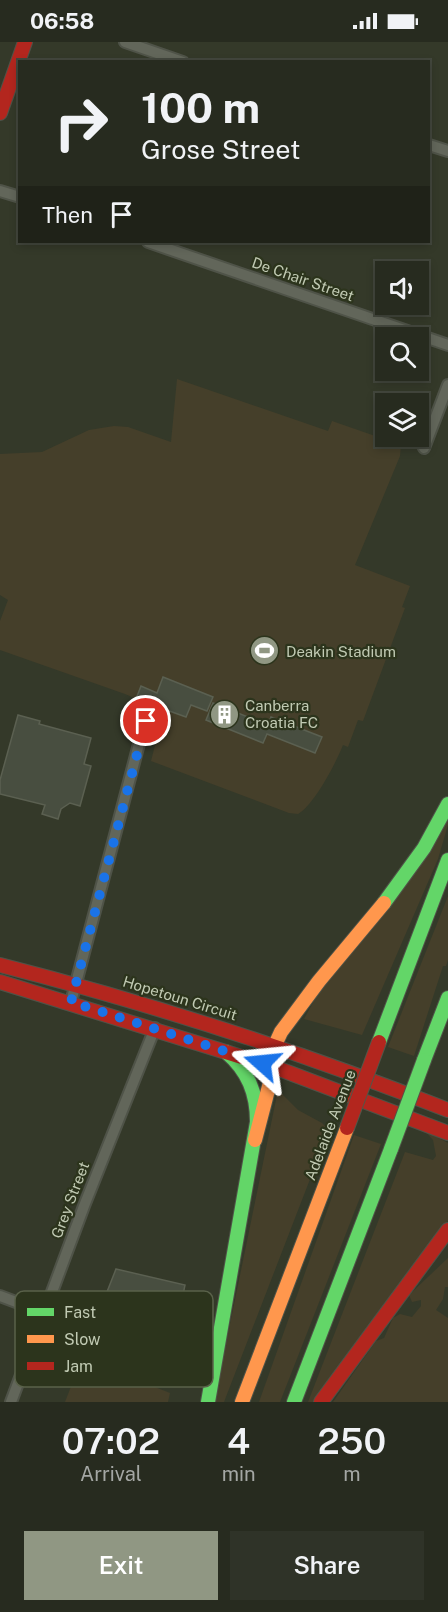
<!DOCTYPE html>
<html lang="en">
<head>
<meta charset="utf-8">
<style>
  body { margin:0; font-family:"Public Sans",sans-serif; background:#2f3328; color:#f1f3f6; height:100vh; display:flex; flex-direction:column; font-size:22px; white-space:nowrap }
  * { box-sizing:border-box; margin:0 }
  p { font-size:20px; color:#a4a7a4 }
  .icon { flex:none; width:33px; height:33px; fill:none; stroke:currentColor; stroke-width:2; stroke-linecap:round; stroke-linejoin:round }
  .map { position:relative; height:1360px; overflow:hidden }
  .details { display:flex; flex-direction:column; background:#272b1f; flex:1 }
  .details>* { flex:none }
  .banner { position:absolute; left:18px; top:18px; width:412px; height:183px; border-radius:0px; box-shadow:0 3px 9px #0003,0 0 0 2px #43473d; background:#272b1f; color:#f1f3f6; overflow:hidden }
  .buttons { position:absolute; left:375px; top:219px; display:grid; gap:12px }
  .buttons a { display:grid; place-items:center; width:54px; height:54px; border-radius:0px; background:#272b1f; box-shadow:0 3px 9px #0003,0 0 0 2px #43473d; font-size:30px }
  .pin { position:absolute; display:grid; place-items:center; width:51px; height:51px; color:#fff; margin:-26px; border:3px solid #fff; border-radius:50%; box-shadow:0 2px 6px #0007 }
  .me { position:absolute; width:66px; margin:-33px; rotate:288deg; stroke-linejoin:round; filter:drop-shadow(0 0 4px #0008) }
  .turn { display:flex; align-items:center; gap:21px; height:126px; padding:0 24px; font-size:27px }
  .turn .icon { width:78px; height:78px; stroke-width:2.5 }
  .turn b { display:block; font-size:42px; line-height:51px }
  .then { display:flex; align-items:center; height:57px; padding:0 24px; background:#0003; gap:12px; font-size:22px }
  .eta { display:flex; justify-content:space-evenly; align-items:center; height:102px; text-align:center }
  .eta b { font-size:36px; font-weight:600; line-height:42px }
  .action { display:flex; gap:12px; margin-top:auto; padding:12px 24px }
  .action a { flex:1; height:69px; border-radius:0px; background:#909783; color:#fff; font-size:24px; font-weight:600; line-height:69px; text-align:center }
  .action a+a { background:#2f3328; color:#f1f3f6 }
  .status { display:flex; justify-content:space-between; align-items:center; height:42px; padding:0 30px; background:#272b1f; direction:ltr }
  .status svg { height:16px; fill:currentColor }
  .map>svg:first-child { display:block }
  .green { fill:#453f2a }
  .building { fill:#484e40; stroke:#5b6051; stroke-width:1.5 }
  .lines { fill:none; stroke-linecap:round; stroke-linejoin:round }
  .street-casing { stroke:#4f5348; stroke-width:14 }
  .fast-casing { stroke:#4f5348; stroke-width:16 }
  .slow-casing { stroke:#4f5348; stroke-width:16 }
  .jam-casing { stroke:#4f5348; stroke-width:16 }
  .street { stroke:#62665a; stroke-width:10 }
  .fast { stroke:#63d668; stroke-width:14 }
  .slow { stroke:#ff974d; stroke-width:14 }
  .jam { stroke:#b3261e; stroke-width:14 }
  .fast-bridge-casing { stroke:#525749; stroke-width:16; stroke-linecap:butt }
  .jam-bridge-casing { stroke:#525749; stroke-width:16; stroke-linecap:butt }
  .fast-bridge { stroke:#63d668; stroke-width:14 }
  .jam-bridge { stroke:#b3261e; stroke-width:14 }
  .route { stroke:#1a73e8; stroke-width:10; stroke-dasharray:0 18 }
  .labels { text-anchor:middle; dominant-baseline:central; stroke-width:4.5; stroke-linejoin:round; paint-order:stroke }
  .street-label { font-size:15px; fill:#c1cab3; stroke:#2c341c }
  .poi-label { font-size:15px; fill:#c1cab3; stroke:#2c341c; text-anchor:start }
  .key { fill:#2c341c; stroke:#596149; stroke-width:1.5 }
  .key-label { font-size:16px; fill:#c1cab3 }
</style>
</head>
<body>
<div class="status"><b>06:58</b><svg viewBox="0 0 49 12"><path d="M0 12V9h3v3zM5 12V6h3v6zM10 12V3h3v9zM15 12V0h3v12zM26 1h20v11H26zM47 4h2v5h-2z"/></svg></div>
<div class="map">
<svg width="448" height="1360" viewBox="0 0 448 1360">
  <rect width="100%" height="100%" fill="#343929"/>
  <g class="green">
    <path d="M177,337L328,389L332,379L401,403L400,414L355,523L410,544L402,565L405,566L363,679L358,678L348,705L343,703C336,721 314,763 298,772L289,771L151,719L164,668L125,652L0,608V579L8,558L0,553V412L42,410L89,388L114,384L128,385L171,400Z"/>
    <path d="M448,771V783L438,817L362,993L304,977L321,946Z"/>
    <path d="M448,854V918L446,924H443L414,1014L388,1005Z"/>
    <path d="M278,1048L298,1068L322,1081L329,1088L224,1360H214Z"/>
    <path d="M424,1088L448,1101V1179L317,1360H308L405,1110L433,1118L436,1114L433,1098Z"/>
    <path d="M354,1093L381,1102L280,1360H259Z"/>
    <path d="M448,1216V1245H445L443,1257L436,1268L448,1276V1360H333L376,1299L384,1296L393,1276L400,1272L412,1275L421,1264V1258L412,1260L409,1253Z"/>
    <path d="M82,1316L170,1351L168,1360H65Z"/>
  </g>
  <g class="building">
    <path d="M163,635L213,655L207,669L191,663L186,675L136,657L141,644L157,651Z"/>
    <path d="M213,661L268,683L271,675L322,695L315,711L267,692L263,701L206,678Z"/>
    <path d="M18,673L40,679L39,682L91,696L84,722L91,724L80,764L70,761L61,767L58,777L42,772L45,763L0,752V738Z"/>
    <path d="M116,1227L185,1243L180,1267L131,1255L116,1294L137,1302L136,1313L158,1322L151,1341L106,1324L114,1299L88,1298Z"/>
  </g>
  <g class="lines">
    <defs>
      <g id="street">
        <path d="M125,0L183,20"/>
        <path d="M429,103L448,109"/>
        <path d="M0,149L20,155"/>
        <path d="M148,200L448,303"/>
        <path d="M424,406L448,343"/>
        <path d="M71,960L145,679"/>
        <path d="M0,1254L45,1271"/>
        <path d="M11,1360L84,1164L155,986"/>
      </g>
      <g id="fast">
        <path d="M384,861L424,806L448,762"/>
        <path d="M379,1000L448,818"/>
        <path d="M424,1018L448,956"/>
        <path d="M208,1360L257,1080C257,1051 248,1029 226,1010"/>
        <path d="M294,1360L391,1107"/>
      </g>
      <g id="slow">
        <path d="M255,1098L274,1025L275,1003L281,990L319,939L384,861"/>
        <path d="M242,1360L347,1086"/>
      </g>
      <g id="jam">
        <path d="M0,71L25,0"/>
        <path d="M0,923C153,962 301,1010 448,1068"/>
        <path d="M0,940L274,1025L448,1091"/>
        <path d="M321,1360L448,1188"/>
      </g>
    </defs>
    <use href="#street" class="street-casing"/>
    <use href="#fast" class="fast-casing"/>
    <use href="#slow" class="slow-casing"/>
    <use href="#jam" class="jam-casing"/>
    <use href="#street" class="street"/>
    <use href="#fast" class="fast"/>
    <use href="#slow" class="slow"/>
    <use href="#jam" class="jam"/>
    <defs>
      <path id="fast-bridge" d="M391,1107L424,1018"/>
      <path id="jam-bridge" d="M347,1086L379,1000"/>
    </defs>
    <use href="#fast-bridge" class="fast-bridge-casing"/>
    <use href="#jam-bridge" class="jam-bridge-casing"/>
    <use href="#fast-bridge" class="fast-bridge"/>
    <use href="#jam-bridge" class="jam-bridge"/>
  </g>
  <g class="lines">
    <path class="route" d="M146,679L71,960L262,1021"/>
  </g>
  <defs>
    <symbol id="stadium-disc" viewBox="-11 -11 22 22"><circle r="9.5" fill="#909783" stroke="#2c341c"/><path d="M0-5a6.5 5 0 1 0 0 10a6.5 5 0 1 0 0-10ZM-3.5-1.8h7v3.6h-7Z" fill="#fff"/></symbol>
    <symbol id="building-disc" viewBox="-11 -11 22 22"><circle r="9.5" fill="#909783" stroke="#2c341c"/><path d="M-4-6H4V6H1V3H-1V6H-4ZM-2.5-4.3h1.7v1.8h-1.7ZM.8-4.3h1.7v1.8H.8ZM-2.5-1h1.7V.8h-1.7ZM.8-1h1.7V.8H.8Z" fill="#fff"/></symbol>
  </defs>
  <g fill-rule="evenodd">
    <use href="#stadium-disc" x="248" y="592" width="33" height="33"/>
    <use href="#building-disc" x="208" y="656" width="33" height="33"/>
  </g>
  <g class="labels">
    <g class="street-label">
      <text transform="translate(303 237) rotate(19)">De Chair Street</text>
      <text transform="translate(180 956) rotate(17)">Hopetoun Circuit</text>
      <text transform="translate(330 1083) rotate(-69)">Adelaide Avenue</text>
      <text transform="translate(70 1158) rotate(-69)">Grey Street</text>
    </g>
    <g class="poi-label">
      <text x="286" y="609">Deakin Stadium</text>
      <text x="245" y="663">Canberra<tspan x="245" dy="17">Croatia FC</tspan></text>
    </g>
  </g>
  <rect x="15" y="1249" width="198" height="96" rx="9" class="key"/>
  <rect x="27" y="1266" width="27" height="8" fill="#63d668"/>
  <rect x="27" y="1293" width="27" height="8" fill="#ff974d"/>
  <rect x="27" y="1320" width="27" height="8" fill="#b3261e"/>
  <g class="key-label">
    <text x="64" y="1276">Fast</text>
    <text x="64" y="1303">Slow</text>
    <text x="64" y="1330">Jam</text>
  </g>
</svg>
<div class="buttons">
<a><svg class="icon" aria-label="sound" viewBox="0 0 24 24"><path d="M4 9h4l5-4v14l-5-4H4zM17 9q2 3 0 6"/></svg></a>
<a><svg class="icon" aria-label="search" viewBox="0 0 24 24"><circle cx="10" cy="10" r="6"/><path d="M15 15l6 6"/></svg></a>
<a><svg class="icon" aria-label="layers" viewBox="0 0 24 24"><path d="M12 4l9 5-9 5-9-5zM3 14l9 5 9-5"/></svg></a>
</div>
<div class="pin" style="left:146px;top:679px;background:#d93025"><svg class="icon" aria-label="arrive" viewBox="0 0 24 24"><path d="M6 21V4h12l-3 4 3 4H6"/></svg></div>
<svg class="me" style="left:262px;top:1021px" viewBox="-20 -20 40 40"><path d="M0-17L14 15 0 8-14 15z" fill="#1a73e8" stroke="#fff" stroke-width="4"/></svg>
<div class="banner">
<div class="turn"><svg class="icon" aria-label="right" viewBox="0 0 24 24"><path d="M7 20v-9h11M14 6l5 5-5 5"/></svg><div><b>100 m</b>Grose Street</div></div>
<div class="then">Then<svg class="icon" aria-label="arrive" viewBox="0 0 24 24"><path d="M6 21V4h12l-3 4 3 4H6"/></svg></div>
</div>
</div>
<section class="details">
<div class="eta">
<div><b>07:02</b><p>Arrival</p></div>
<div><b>4</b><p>min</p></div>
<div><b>250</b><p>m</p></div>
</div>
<div class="action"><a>Exit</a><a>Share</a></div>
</section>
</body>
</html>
